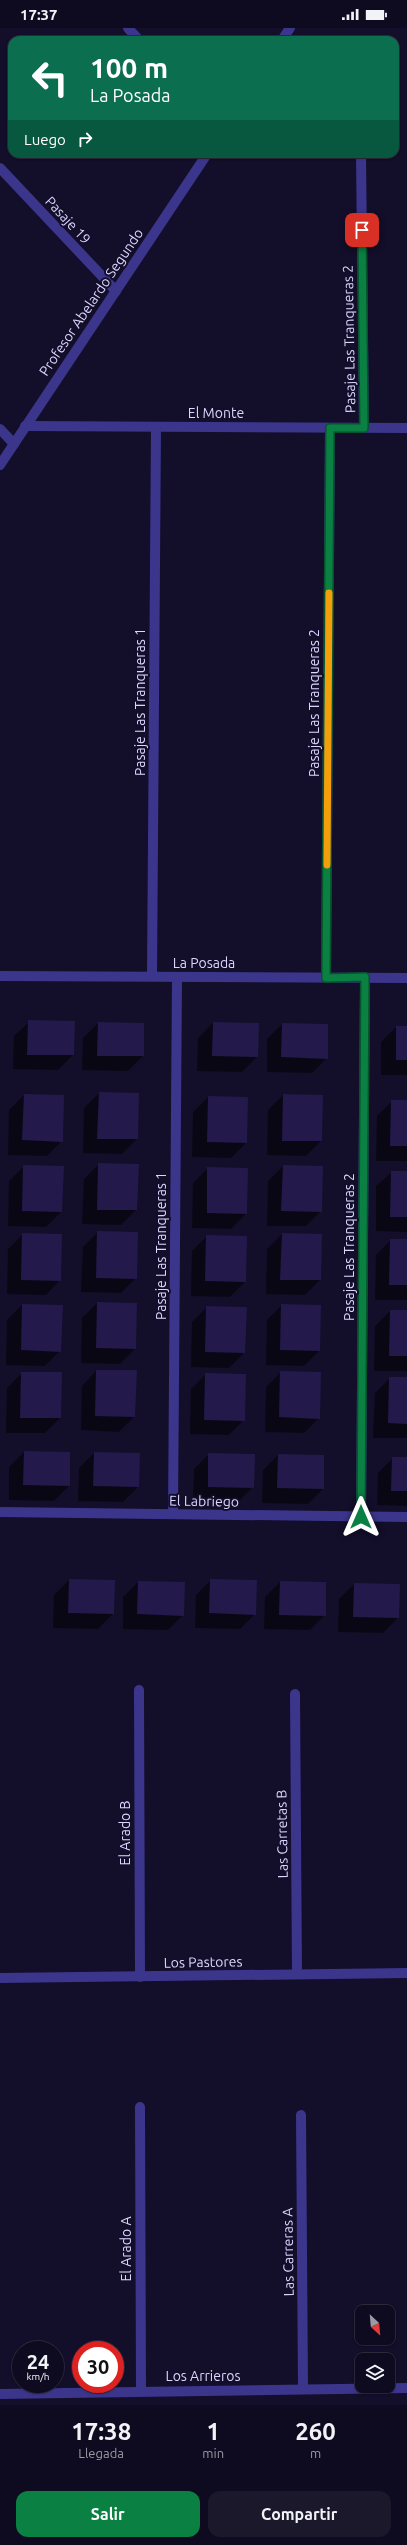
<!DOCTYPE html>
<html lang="es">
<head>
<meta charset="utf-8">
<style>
  body { margin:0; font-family:Ubuntu,sans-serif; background:#1c182c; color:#f1f3f6; height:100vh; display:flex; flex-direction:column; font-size:15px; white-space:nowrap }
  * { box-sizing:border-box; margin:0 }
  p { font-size:13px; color:#9b9aa4 }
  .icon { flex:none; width:22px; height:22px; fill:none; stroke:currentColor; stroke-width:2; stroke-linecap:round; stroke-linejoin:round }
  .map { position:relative; height:2377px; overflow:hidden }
  .details { display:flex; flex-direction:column; background:#0e0a1f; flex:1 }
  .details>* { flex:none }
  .top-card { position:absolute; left:8px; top:8px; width:391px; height:122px; border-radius:12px; box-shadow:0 1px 3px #0004,0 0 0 1px #2e2b3d; background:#0b6e4f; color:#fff; overflow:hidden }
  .needle { width:26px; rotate:154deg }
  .tools { position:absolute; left:355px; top:2277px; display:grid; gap:8px }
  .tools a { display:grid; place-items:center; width:40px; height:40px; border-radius:8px; background:#0e0a1f; box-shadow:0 1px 3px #0004,0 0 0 1px #2e2b3d; font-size:20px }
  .speed { position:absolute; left:12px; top:2313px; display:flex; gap:8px; font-size:20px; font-weight:700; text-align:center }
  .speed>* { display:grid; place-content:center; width:52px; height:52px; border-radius:50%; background:#0e0a1f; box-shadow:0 1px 3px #0004,0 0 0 1px #2e2b3d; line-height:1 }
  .speed small { font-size:10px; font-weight:400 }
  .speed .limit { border:6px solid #d22; background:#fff; color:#111 }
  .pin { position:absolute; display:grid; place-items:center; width:34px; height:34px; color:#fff; margin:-17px; border-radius:8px; box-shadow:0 2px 6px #0006 }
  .me { position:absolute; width:44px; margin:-22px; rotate:0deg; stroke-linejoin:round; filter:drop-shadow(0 0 3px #0008) }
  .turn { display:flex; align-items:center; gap:14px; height:84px; padding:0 16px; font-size:18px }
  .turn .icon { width:52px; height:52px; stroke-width:2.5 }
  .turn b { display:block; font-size:28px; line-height:34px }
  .then { display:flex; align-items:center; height:38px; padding:0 16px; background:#0003; gap:8px; font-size:15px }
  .eta { display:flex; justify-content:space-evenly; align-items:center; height:68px; text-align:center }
  .eta b { font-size:24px; font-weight:700; line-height:28px }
  .button { display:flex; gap:8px; margin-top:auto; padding:8px 16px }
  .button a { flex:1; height:46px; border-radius:12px; background:#0b8043; color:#fff; font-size:16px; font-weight:700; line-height:46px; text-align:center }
  .button a+a { background:#1c182c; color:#f1f3f6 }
  .status { display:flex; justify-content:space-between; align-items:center; height:28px; padding:0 20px; background:#0e0a1f; direction:ltr }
  .status svg { height:11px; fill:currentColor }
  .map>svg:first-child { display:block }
  .shadow { fill:#0007 }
  .building { fill:#24194b }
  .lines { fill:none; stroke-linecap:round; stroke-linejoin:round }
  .minor { stroke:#3b368b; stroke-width:10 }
  .tertiary { stroke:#3b368b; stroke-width:10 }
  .route-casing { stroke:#07532c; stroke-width:10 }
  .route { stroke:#0b8043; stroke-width:7 }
  .slow { stroke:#f59e0b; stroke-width:7 }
  .labels { text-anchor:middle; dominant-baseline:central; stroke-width:4; stroke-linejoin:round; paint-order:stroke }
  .street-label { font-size:14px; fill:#dcd6ff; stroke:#130e29 }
</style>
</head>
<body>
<div class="status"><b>17:37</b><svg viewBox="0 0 49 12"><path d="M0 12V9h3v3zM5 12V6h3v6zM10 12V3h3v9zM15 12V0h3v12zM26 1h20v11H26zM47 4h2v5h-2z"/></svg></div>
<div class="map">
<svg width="407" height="2377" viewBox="0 0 407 2377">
  <rect width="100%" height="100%" fill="#130e29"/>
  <g class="shadow">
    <path d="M29,994H74L73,1027L58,1042L13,1041L14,1008Z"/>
    <path d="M98,995L143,996V1028L128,1043L82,1042L83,1010Z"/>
    <path d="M213,995L257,1029L242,1044L197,1043L198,1010Z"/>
    <path d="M282,996L327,1030L312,1045L267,1044V1011Z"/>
    <path d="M396,999H407V1047H381V1014Z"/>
    <path d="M99,1065L137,1111L122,1126L83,1125L84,1080Z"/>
    <path d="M24,1067L63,1068L62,1113L47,1128L8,1127L9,1082Z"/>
    <path d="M283,1067L321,1113L306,1128L267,1127L268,1082Z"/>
    <path d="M208,1069L246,1115L231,1130L192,1129L193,1084Z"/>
    <path d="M392,1073H407V1133H376L377,1088Z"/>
    <path d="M99,1136L136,1182L121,1197L82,1196L84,1151Z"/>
    <path d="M24,1138L61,1184L46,1199L8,1198L9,1153Z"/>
    <path d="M283,1138L321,1183L306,1198H267L268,1153Z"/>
    <path d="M208,1140L246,1186L231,1201L192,1200L193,1155Z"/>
    <path d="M392,1144H407V1204L376,1203V1158Z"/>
    <path d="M98,1204L136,1250L121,1265L81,1264L83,1219Z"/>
    <path d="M23,1206L60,1252L46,1267L7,1266L8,1221Z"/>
    <path d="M282,1206L320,1252L305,1267L266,1266L267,1221Z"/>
    <path d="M207,1208L246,1209L245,1254L230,1269L191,1268L192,1223Z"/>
    <path d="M391,1212H407V1272H375L376,1227Z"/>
    <path d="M97,1275L135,1321L120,1336L81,1335L82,1290Z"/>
    <path d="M22,1277L60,1323L45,1338L6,1337L7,1292Z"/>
    <path d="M282,1277L319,1323L304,1338L266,1337L267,1292Z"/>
    <path d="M207,1279L244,1325L229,1340L191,1339L192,1294Z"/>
    <path d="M390,1283H407V1343H374L375,1298Z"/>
    <path d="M97,1342L134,1389L119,1404L81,1402L82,1358Z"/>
    <path d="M281,1344L319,1390L304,1405L265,1404L266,1359Z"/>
    <path d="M22,1345H61L60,1390L45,1405H6L7,1360Z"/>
    <path d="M206,1346L244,1392L229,1407L190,1406L191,1361Z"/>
    <path d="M390,1350H407V1410H373L375,1365Z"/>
    <path d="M24,1424L69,1458L54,1473L9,1472V1439Z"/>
    <path d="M94,1425L138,1459L123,1474L78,1473L79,1440Z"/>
    <path d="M209,1426L253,1459L238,1474L193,1473L194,1441Z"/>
    <path d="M278,1427L323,1461L308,1476L262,1475L263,1442Z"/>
    <path d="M393,1430H407V1478L377,1477L378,1445Z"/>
    <path d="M69,1552L113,1586L98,1601L53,1600L54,1567Z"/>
    <path d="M211,1552L255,1586L240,1601L195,1600L196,1567Z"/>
    <path d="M138,1554L183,1587L168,1602L123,1601V1569Z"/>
    <path d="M280,1554L325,1587L310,1602L264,1601L265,1569Z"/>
    <path d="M354,1556L398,1590L383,1605L338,1604L339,1571Z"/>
  </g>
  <g class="building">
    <path d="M28,992L75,993L74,1027H27Z"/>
    <path d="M98,994L144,995V1028H97Z"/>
    <path d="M213,994L259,995L258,1029L212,1028Z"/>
    <path d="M282,995L328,996V1031L281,1029Z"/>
    <rect x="396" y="998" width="11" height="34"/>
    <path d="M99,1064L139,1065L138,1111H97Z"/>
    <path d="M24,1066L64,1067L63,1114L22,1112Z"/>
    <path d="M283,1066L323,1067L322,1113H282Z"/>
    <path d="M208,1068L248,1069L247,1115L207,1114Z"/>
    <path d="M391,1072H407V1118H390Z"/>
    <path d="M98,1135L139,1136L137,1182H97Z"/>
    <path d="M23,1137L64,1138L62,1184L22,1183Z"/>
    <path d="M283,1137L323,1138L322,1184L281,1183Z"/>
    <path d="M207,1139L248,1140L247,1186L207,1185Z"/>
    <path d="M391,1143H407V1189H390Z"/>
    <path d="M97,1203L138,1204L137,1251L96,1250Z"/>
    <path d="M22,1205L62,1206L61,1253L21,1252Z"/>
    <path d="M282,1205L322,1206L321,1252H280Z"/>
    <path d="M206,1207L247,1208L246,1254L205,1253Z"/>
    <path d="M390,1211H407V1257H389Z"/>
    <path d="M97,1274L137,1275L136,1321L96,1320Z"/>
    <path d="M22,1276L63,1277L61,1324L21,1322Z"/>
    <path d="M281,1276L321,1277L320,1323L280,1322Z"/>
    <path d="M206,1278L247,1279L245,1325L205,1324Z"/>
    <path d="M390,1282H407V1328H389Z"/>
    <path d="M96,1342H137L135,1389L95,1388Z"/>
    <path d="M280,1343L321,1344L320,1391L279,1389Z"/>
    <path d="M21,1344H62L61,1390H20Z"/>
    <path d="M205,1345L246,1346L245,1393L204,1392Z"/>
    <path d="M389,1349H407V1396L388,1395Z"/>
    <path d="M24,1423L70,1424V1458L23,1457Z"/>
    <path d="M94,1424L140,1425L139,1459L93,1458Z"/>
    <path d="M208,1425L255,1426L254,1460L208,1459Z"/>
    <path d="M278,1426L324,1427V1461L277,1460Z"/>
    <path d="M392,1429H407V1463H391Z"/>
    <path d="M69,1551L115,1552L114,1586L68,1585Z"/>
    <path d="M210,1551L257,1552L256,1587L209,1585Z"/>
    <path d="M138,1553L185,1554L184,1588L137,1586Z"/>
    <path d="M280,1553L326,1554V1588L279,1587Z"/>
    <path d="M354,1555L400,1556L399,1590L353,1589Z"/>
  </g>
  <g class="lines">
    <g class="minor">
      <path d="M128,0L139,12"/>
      <path d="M361,126L364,400"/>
      <path d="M0,140L116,263"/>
      <path d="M25,398L407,400"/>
      <path d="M0,401L14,416"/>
      <path d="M0,948L407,950"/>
      <path d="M152,948L156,399"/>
      <path d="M326,950L330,400"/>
      <path d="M0,1484L407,1489"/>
      <path d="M173,1486L177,949"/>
      <path d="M361,1489L365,949"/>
      <path d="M139,1662L140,1949"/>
      <path d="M295,1666L297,1946"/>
      <path d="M0,1950L407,1945"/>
      <path d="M140,2079L141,2363"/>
      <path d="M301,2087L303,2361"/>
      <path d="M0,2366L407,2360"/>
    </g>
    <g class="tertiary">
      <path d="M282,12L290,0"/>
      <path d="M0,437L207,126"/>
    </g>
  </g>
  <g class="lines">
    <defs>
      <path id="route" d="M361,1489L365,949L326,950L330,400H364L362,202"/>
    </defs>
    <use href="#route" class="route-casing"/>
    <use href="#route" class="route"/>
    <path class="slow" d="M327,837L329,565"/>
  </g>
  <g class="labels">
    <g class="street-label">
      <text transform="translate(68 192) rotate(47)">Pasaje 19</text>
      <text transform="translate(91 274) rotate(-56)">Profesor Abelardo Segundo</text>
      <text transform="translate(349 311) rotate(-91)">Pasaje Las Tranqueras 2</text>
      <text x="216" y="385">El Monte</text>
      <text transform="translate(140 674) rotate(-90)">Pasaje Las Tranqueras 1</text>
      <text transform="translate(314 675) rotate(-90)">Pasaje Las Tranqueras 2</text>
      <text x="204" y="935">La Posada</text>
      <text transform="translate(161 1218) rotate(-90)">Pasaje Las Tranqueras 1</text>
      <text transform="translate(349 1219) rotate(-90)">Pasaje Las Tranqueras 2</text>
      <text transform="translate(204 1473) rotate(1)">El Labriego</text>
      <text transform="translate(125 1805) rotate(-90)">El Arado B</text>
      <text transform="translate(282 1806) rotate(-91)">Las Carretas B</text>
      <text transform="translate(203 1934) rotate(-1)">Los Pastores</text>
      <text transform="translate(126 2221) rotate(-90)">El Arado A</text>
      <text transform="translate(288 2224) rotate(-91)">Las Carreras A</text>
      <text x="203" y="2348">Los Arrieros</text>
    </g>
  </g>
</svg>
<div class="tools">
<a><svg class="needle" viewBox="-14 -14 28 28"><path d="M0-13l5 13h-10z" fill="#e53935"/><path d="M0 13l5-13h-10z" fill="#9b9aa4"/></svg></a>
<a><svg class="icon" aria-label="layers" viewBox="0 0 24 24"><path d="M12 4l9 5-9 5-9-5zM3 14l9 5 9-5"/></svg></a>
</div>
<div class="speed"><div>24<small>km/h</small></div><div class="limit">30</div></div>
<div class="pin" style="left:362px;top:202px;background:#d93025"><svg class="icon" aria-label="arrive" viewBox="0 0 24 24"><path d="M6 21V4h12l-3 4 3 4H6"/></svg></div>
<svg class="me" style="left:361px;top:1489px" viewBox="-20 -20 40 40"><path d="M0-17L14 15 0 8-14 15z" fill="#0b8043" stroke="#fff" stroke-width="4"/></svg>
<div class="top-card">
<div class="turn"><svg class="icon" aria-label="left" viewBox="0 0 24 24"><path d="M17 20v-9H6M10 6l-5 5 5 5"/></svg><div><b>100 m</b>La Posada</div></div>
<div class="then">Luego<svg class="icon" aria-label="right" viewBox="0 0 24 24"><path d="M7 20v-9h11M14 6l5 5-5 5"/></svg></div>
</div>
</div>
<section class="details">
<div class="eta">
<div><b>17:38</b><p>Llegada</p></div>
<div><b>1</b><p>min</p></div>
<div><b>260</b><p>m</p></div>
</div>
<div class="button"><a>Salir</a><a>Compartir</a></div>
</section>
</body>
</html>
